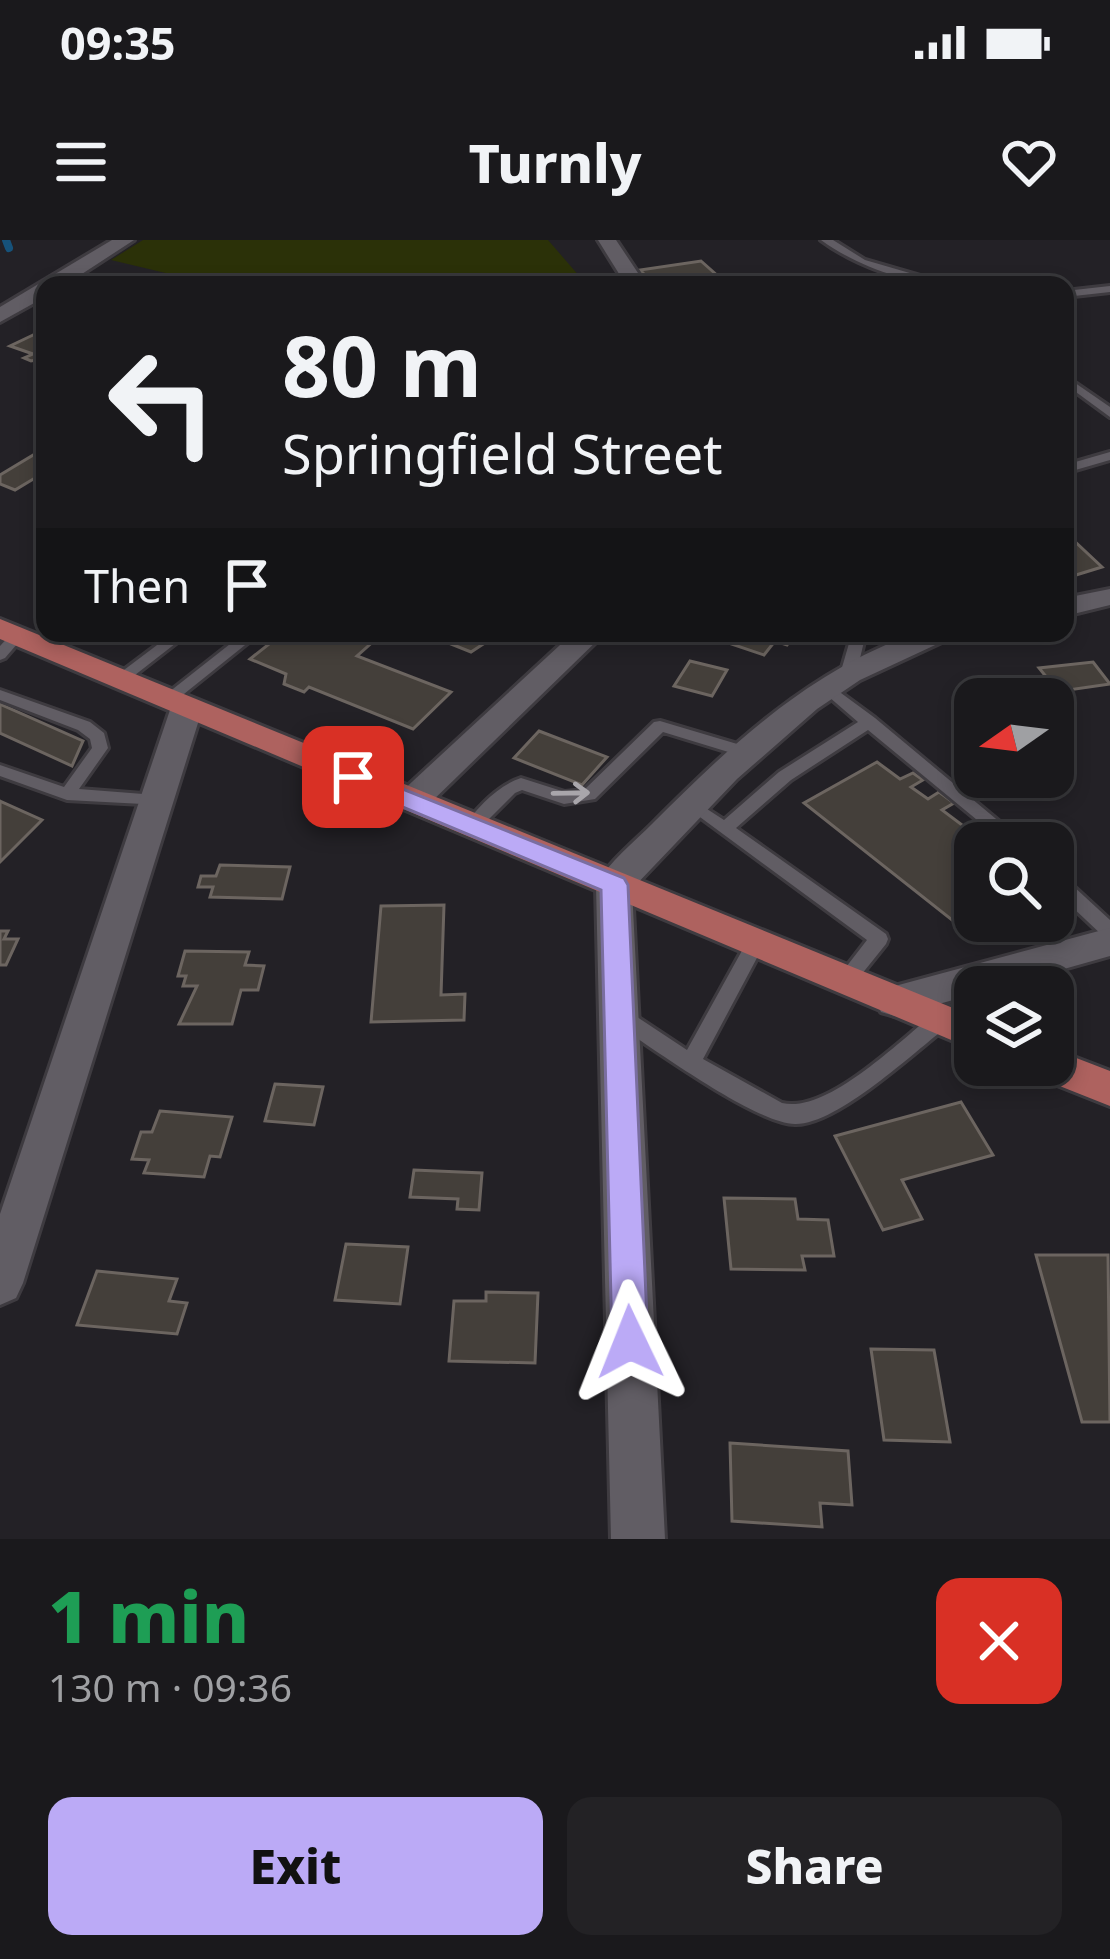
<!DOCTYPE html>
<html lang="en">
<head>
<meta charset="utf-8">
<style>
  body { margin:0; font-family:"Noto Sans",sans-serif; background:#232225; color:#f1f3f6; height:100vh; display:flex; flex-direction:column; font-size:45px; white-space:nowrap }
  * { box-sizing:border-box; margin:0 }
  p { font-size:39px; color:#9fa0a3 }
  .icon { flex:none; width:66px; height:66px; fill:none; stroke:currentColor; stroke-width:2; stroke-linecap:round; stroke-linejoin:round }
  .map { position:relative; height:1299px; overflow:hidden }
  .panel { display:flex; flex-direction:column; background:#1a191c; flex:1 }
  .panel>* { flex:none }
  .guide { position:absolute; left:36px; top:36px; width:1038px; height:366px; border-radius:24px; box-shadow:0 6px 18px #0003,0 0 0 3px #38383b; background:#1a191c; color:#f1f3f6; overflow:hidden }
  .needle { width:78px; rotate:256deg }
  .buttons { position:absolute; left:954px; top:438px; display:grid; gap:24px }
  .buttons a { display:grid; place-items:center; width:120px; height:120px; border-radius:24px; background:#1a191c; box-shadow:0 6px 18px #0003,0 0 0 3px #38383b; font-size:60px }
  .pin { position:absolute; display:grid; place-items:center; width:102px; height:102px; color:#fff; margin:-51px; border-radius:24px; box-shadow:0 6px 18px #0006 }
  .me { position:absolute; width:132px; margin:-66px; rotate:358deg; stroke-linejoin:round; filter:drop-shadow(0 0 9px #0008) }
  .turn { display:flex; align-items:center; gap:42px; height:252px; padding:0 48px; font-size:54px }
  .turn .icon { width:156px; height:156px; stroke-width:2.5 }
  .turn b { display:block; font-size:84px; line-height:102px }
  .then { display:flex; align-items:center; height:114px; padding:0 48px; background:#0003; gap:24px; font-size:45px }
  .round { display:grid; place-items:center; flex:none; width:126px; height:126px; border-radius:24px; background:#232225 }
  .overview { display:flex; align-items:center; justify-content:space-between; height:204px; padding:0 48px }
  h1 { font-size:72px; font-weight:800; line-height:90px; color:#1e9e55 }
  .action { display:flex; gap:24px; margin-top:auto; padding:24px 48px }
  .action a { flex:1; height:138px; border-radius:24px; background:#bbaaf6; color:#111; font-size:48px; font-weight:800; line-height:138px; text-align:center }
  .action a+a { background:#232225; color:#f1f3f6 }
  .status { display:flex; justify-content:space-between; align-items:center; height:84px; padding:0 60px; background:#1a191c; direction:ltr }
  .status svg { height:33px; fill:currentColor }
  header { display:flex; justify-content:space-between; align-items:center; height:156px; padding:0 48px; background:#1a191c; font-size:54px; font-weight:800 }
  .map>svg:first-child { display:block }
  .green { fill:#2b3108 }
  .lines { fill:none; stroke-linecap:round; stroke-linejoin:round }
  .stream { stroke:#16527a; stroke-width:8 }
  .building { fill:#443f3a; stroke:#6c6560; stroke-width:3 }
  .lane-casing { stroke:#3e3b40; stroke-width:6 }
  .street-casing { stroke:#3e3b40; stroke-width:6 }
  .primary-casing { stroke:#3e3b40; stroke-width:6 }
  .lane { fill:#615d64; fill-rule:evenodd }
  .street { fill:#615d64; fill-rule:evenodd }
  .primary { fill:#ae625f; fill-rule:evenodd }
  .oneway { stroke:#a9a6ab }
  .route { fill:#bbaaf6; stroke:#7a6ea0; stroke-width:3 }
</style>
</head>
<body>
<div class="status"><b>09:35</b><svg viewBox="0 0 49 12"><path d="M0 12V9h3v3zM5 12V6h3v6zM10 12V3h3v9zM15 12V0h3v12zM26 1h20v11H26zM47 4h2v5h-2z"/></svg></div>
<header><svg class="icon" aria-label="menu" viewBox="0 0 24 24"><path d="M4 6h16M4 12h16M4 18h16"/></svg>Turnly<svg class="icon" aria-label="heart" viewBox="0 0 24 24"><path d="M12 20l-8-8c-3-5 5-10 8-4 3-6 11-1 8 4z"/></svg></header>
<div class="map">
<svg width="1110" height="1299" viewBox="0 0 1110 1299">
  <rect width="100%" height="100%" fill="#232126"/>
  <path class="green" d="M143,0H548L587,45H216L111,20Z"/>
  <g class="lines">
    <path class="stream" d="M6,0L9,8"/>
  </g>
  <g class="building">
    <path d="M701,21L728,45H696L686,36L651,41L640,30Z"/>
    <path d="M33,95L45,99V118L31,121L24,118L33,114L10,106Z"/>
    <path d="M45,208V232L15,250L0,244V235Z"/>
    <path d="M1065,297H1070L1102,327L1076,335L1065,325Z"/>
    <path d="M283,393H360L376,399L357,416L451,452L413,489L309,447L304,452L284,444L286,434L250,419Z"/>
    <path d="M442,393H492L494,397L471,412L436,398Z"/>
    <path d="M699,393H782L793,397L787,405L775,401L764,415Z"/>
    <path d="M690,421L727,430L712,456L674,446Z"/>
    <path d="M1093,422L1110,444L1054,452L1065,464L1053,466V459H1037L1024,443L1048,439L1039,428Z"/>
    <path d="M0,464L83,501L72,526L0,493Z"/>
    <path d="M539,491L607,517L582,545L514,518Z"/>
    <path d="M877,522L900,539L913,533L923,540L911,547L928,559L939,552L954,563L942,570L986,603H975L971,623L975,681H993L971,695L804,563Z"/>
    <path d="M985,537H1039L1045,542L1012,558Z"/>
    <path d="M0,561L42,580L0,622Z"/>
    <path d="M220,625L290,627L282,659L210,657L213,647H198L201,636H216Z"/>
    <path d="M444,665L441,755L465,754L464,780L371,782L381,666Z"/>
    <path d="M0,691H8L4,699H18L6,725H0Z"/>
    <path d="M185,711L249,712L245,725L264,726L258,750H241L232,784H179L197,746H183L186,736H178Z"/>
    <path d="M275,844L323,847L314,885L265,881Z"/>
    <path d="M961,862L993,915L902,940L922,979L883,990L835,896Z"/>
    <path d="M160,871L232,877L220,917L210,916L204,937L144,933L149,920L132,919L141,892H152Z"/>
    <path d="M414,930L482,933L479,970L457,969L458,959L410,957Z"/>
    <path d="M724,958L795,959L798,979L828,980L834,1016H802L805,1030L731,1029Z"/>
    <path d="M346,1004L408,1007L400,1064L335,1060Z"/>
    <path d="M1036,1015H1108L1110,1182H1082Z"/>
    <path d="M97,1031L177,1039L169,1061L187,1063L177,1094L77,1085Z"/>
    <path d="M486,1052L538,1053L535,1123L449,1121L454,1061H486Z"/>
    <path d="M871,1109L934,1110L950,1202L884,1200Z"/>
    <path d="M730,1203L848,1211L852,1265L820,1263L822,1287L732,1281Z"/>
  </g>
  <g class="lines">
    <defs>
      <g id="lane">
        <path d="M821,0H833L865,20L951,45C909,45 855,25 821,0Z"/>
        <path d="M1110,46V52L1065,57V51Z"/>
        <path d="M1065,136L1110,167V177L1065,144Z"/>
        <path d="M1110,212V220L1065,233V225Z"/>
        <path d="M17,392L24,396L5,418L0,420V406L12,393Z"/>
        <path d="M173,393H189L126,442H116V436Z"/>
        <path d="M244,393H260L174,462H164L161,459L164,456Z"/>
        <path d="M852,393H866L857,431L849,436L841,431Z"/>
        <path d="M826,442L875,478L1025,603H1005L868,490L791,540L736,588L886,694L888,699L886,704L853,745H839L836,740L867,700L685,566L693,560L724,580L779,532L858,482L821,450L818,447Z"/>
        <path d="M0,450L90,482L104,493L108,508L79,549L156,555L164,561L162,565L67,560L0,536V525L64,547L92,508L90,499L78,490L0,460Z"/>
        <path d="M660,481L754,509L756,513L748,518L663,492L595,559L564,564L522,550L515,553L478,590H466L463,586C479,567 497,546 521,538L565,552L584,550L654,482Z"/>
        <path d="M1053,632L1059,633L1110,680V698L1103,696L1053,649Z"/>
        <path d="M756,696L763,698L765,703L703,819L782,863C827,874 899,801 934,774L941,772L948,774L951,780L948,786C914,812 837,885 795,884C754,883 649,805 611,781L608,775L611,769L618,767L625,769L687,810L749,698Z"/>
      </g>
      <g id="street">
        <path d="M112,0H134L65,45H45V57L0,82V67Z"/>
        <path d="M598,0H616L646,45H626Z"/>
        <path d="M1110,349V365L1065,376V358Z"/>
        <path d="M573,393H605L424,569H400L395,561L400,553Z"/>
        <path d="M917,393H961L860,440L817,469L737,539L632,649L665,1299H611L596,645C609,622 634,602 653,583C731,505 811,429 917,393Z"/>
        <path d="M187,457L203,467L23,1043L16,1058L0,1065V974L171,467Z"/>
        <path d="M1110,688V716L1000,747H975V754L895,776L881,772L876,761L881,750L895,746Z"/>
      </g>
      <g id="primary">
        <path d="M0,379L975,777V810L0,399Z"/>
        <path d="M1053,809L1110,831V866L1037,837L1031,825H1053Z"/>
      </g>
    </defs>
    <use href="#lane" class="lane-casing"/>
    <use href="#street" class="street-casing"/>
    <use href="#primary" class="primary-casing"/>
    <use href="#lane" class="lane"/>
    <use href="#street" class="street"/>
    <use href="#primary" class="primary"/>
  </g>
  <defs><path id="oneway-shaft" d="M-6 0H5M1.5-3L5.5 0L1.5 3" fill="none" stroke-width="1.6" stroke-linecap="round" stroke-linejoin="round" transform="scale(3)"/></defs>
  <use class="oneway" href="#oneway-shaft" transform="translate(571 553) rotate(-1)"/>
  <path class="route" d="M353,529L624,638L628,645L648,1102L643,1114L630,1119L617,1114L612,1102L601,650L345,543V531Z"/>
</svg>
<div class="buttons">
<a><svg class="needle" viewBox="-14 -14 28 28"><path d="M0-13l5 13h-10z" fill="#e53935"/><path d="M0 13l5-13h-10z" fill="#9fa0a3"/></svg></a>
<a><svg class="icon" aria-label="search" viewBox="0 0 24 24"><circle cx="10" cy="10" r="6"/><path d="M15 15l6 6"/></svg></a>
<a><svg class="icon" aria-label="layers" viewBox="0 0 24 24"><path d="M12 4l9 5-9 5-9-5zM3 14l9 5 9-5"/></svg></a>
</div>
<div class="pin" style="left:353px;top:537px;background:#d93025"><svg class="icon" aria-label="arrive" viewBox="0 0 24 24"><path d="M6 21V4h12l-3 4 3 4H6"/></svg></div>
<svg class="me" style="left:630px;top:1102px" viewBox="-20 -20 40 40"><path d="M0-17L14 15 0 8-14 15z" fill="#bbaaf6" stroke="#fff" stroke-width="4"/></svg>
<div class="guide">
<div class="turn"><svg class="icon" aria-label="left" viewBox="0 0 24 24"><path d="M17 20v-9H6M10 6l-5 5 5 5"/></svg><div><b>80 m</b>Springfield Street</div></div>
<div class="then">Then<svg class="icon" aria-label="arrive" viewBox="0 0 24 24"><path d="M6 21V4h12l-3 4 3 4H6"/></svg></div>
</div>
</div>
<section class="panel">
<div class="overview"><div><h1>1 min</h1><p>130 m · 09:36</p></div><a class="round" style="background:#d93025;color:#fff"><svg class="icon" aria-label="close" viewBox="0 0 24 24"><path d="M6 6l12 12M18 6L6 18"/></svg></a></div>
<div class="action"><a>Exit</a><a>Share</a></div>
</section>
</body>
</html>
